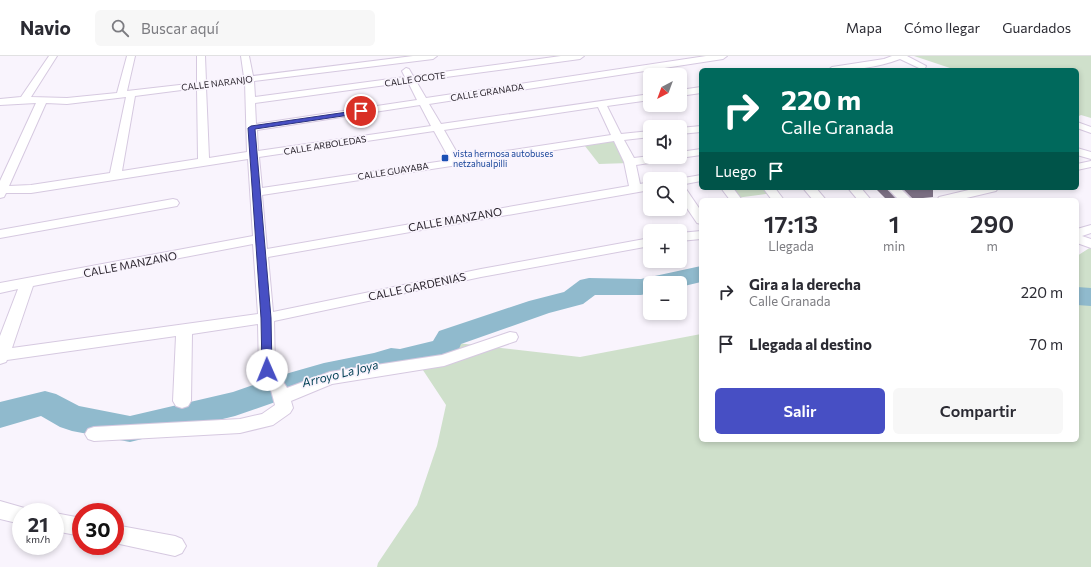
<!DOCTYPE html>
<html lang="es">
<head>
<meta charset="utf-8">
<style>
  body { margin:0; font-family:Commissioner,sans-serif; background:#f7f7f7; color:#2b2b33; height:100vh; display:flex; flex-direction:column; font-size:15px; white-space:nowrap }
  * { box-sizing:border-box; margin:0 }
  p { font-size:13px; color:#7c7c81 }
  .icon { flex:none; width:22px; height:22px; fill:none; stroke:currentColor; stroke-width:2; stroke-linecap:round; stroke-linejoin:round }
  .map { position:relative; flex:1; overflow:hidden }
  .details { position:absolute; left:699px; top:142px; width:380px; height:244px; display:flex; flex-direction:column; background:#fff; border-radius:6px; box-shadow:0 2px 6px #0003 }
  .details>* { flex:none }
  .top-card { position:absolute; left:699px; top:12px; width:380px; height:122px; border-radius:6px; box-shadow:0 2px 6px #0003; background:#00695c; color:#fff; overflow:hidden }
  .needle { width:26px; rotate:221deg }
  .tools { position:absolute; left:643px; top:12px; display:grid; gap:8px }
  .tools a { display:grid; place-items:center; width:44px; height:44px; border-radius:6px; background:#fff; box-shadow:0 2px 6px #0003; font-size:20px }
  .speed { position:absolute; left:12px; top:447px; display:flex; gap:8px; font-size:20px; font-weight:700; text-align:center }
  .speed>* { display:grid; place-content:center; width:52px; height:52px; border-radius:50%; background:#fff; box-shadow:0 2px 6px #0003; line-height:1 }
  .speed small { font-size:10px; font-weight:400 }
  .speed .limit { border:6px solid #d22; background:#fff; color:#111 }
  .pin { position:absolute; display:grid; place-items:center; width:34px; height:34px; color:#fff; margin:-17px; border:2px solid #fff; border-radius:50%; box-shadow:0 1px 4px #0007 }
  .me { position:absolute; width:44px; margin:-22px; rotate:359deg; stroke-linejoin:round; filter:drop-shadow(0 0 3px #0008) }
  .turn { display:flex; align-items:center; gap:14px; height:84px; padding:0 16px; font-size:18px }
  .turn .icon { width:52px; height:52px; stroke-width:2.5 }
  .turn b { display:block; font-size:28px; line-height:34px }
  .then { display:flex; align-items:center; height:38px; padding:0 16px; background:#0003; gap:8px; font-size:15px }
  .eta { display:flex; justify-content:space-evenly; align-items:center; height:68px; text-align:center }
  .eta b { font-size:24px; font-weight:600; line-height:28px }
  .primary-button { display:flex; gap:8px; margin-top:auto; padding:8px 16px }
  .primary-button a { flex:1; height:46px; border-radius:6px; background:#474fc4; color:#fff; font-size:16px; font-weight:600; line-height:46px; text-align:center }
  .primary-button a+a { background:#f7f7f7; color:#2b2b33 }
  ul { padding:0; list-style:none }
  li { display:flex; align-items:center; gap:12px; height:52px; padding:0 16px }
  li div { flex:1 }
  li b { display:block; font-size:15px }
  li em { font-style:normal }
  header { display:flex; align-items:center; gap:24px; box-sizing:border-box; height:56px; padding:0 20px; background:#fff; border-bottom:1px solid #e1e1e2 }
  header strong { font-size:19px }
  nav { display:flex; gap:22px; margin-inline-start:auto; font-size:14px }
  .search { width:280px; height:36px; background:#f7f7f7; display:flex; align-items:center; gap:10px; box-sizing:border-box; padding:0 14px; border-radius:6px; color:#7c7c81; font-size:15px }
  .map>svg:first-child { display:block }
  .green { fill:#cfe0cb }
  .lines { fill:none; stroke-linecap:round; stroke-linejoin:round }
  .river { fill:#90bacd; fill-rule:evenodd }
  .building { fill:#817489 }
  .minor-casing { stroke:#d6c9e0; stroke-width:2 }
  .minor { fill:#fff; fill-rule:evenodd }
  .route { fill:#474fc4; stroke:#2e337f }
  .transit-dot { fill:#1a4fb4; stroke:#f9f4fd; stroke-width:1.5 }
  .labels { text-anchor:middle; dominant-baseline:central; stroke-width:3.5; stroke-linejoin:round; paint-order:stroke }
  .far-street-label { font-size:9px; fill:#2a242d; stroke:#f9f4fd }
  .far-transit-label { font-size:9px; fill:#164399; stroke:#f9f4fd; text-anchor:start }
  .street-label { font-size:11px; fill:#2a242d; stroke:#f9f4fd }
  .water-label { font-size:12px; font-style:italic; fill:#064358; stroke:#f9f4fd }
</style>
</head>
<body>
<header>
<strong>Navio</strong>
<div class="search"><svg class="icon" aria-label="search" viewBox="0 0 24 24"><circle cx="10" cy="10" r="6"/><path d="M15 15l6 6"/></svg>Buscar aquí</div>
<nav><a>Mapa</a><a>Cómo llegar</a><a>Guardados</a></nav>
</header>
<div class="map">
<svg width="1091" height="511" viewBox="0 0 1091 511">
  <rect width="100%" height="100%" fill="#f9f4fd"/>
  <g class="green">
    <path d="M914,0H1091V62L1081,59L1077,61V14H956Z"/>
    <path d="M616,84L629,107L599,108L585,90Z"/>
    <path d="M729,132H767L773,137L736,142Z"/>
    <path d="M1091,191V511H377L378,507L417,449L437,390L446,349L413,299L448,286L580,301L701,278V384H1077V200Z"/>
  </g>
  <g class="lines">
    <g class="river">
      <path d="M701,210V226L680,231V227H650V237L641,239H595L583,248L549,257L461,288L456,300L400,315L392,314L376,319L324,329L235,360L130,386L72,375L60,371L41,360L0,372V346L45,335L56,338L79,350L130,360L233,336L282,319L324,307L374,297L391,292L400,293L433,285L439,275L529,245L564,236L580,224L589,222L641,223Z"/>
      <path d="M1077,231L1091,232V250L1077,249Z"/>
    </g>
  </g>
  <g class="building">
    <path d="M875,132H886L897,144H887Z"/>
    <path d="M902,132H933V141L913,143Z"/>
  </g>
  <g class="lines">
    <defs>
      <g id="minor">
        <path d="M49,0H57L31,41L67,42L117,37L127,0H135L127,35L197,27V0H205L206,26L244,21L241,0H249L253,20L413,0H437L433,3L254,25L255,41L405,21L402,15L406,12L409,13L413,20L561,0H584L580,3L416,25L426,42L706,0H727L723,3L429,48L441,68L650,38V44L607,50L621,78L650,75V81L624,84L634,102L650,100L675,101L669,104L636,109L640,128L650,126V134L268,201L273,256L481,213L650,182V190L481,221L274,265L275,313L287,332L330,316L442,299L510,276L516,277L518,281L516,285L444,310L332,328L291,345L293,352L290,357L273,369L240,377L94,385L88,383L85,378L88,373L94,371L240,363L262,358L275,349L271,334L259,314L258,268L192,278L191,345L188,350L182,352L176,350L173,345L176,280L7,304L6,306L0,308V280L18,233L0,237V227L253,180L248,103L31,137H6L4,141L0,142V125L36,47L0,49V43L21,41ZM245,26L247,96L209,102L206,31ZM408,26L417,44L256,68L255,47ZM197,32L198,103L122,115L135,40ZM126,41L110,117L31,129L9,130L46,47L67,48ZM420,49L431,70L258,95L257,74ZM598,51L611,79L460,102L444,74ZM434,75L450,104L262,132L259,101ZM614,85L624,106L629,130L267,193L262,139ZM253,188L258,258L12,292L33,230Z"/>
        <path d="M892,0H907L926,10L925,12H919L900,3C877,12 852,14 828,14L832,11L884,3Z"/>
        <path d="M701,31V37L680,40V34Z"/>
        <path d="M1077,66L1091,71V77L1077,72Z"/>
        <path d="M701,70V76L680,78V72Z"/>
        <path d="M1077,92L1091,96V103L1077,99Z"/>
        <path d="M701,93V99L680,102L676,101H680V96Z"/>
        <path d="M1091,105V111L1077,114V108Z"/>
        <path d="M701,119V125L680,129L684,130L701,155V168L697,167L680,142V123H678Z"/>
        <path d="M721,132H733L742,144H730Z"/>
        <path d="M763,132H775L784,144H772Z"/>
        <path d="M803,132H816L826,144H813Z"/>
        <path d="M848,132H861L871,144H858Z"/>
        <path d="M887,132H900L912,144H899Z"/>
        <path d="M977,132H998L996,135L958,144H937L939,141Z"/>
        <path d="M173,143L177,144L179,147L177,150L0,182V174Z"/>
        <path d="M1091,169V177L1082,180L1091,183V192L1077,187V173Z"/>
        <path d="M701,175V183L680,185V177Z"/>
        <path d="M0,445L28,453L30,456H21V468L0,463Z"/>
        <path d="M55,457L81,462V480L55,475Z"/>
        <path d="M115,469L175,480L182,483L186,490L182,497L175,500L115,487Z"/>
      </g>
    </defs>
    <use href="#minor" class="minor-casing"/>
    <use href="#minor" class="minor"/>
  </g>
  <path class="route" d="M361,54L364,55L363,57L255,73L271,262L272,314L271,317H264L262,314L261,262L248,72L251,70Z"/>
  <rect class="transit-dot" x="441" y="98" width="8" height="8" rx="2"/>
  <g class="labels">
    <g class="far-street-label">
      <text transform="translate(415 23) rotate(-8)">CALLE OCOTE</text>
      <text transform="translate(217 27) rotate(-7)">CALLE NARANJO</text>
      <text transform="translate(487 36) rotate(-9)">CALLE GRANADA</text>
      <text transform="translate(325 89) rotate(-9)">CALLE ARBOLEDAS</text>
      <text transform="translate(393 115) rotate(-9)">CALLE GUAYABA</text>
    </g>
    <g class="far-transit-label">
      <text x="453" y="97">vista hermosa autobuses<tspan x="453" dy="10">netzahualpilli</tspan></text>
    </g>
    <g class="street-label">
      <text transform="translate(455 163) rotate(-10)">CALLE MANZANO</text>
      <text transform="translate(130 208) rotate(-11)">CALLE MANZANO</text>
      <text transform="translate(417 230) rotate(-12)">CALLE GARDENIAS</text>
    </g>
    <g class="water-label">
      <text transform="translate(340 317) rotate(-14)">Arroyo La Joya</text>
    </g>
  </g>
</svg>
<div class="tools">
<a><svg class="needle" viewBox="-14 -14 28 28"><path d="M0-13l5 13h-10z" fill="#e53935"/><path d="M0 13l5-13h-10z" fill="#7c7c81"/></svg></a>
<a><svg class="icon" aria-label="sound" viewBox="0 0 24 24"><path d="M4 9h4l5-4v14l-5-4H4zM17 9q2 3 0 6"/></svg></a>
<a><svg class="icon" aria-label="search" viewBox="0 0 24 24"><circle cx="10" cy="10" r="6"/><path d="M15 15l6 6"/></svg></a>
<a>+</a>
<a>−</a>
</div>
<div class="speed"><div>21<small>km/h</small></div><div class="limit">30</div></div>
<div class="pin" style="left:361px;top:55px;background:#d93025"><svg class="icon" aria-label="arrive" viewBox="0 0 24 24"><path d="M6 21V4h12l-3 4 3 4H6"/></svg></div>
<svg class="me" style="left:267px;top:314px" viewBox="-20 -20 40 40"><circle r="19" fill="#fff"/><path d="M0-13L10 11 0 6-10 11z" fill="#474fc4"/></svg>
<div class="top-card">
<div class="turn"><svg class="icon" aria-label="right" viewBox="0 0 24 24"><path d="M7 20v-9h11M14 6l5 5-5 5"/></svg><div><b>220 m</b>Calle Granada</div></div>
<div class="then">Luego<svg class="icon" aria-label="arrive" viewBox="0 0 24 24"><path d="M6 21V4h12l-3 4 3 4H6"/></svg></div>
</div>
<section class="details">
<div class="eta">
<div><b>17:13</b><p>Llegada</p></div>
<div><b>1</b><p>min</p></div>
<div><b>290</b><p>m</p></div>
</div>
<ul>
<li><svg class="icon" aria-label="right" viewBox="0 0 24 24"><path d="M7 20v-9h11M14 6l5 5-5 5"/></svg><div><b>Gira a la derecha</b><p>Calle Granada</p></div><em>220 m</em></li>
<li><svg class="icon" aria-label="arrive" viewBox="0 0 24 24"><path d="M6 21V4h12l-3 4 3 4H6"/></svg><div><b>Llegada al destino</b></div><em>70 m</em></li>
</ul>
<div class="primary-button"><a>Salir</a><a>Compartir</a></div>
</section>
</div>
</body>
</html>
